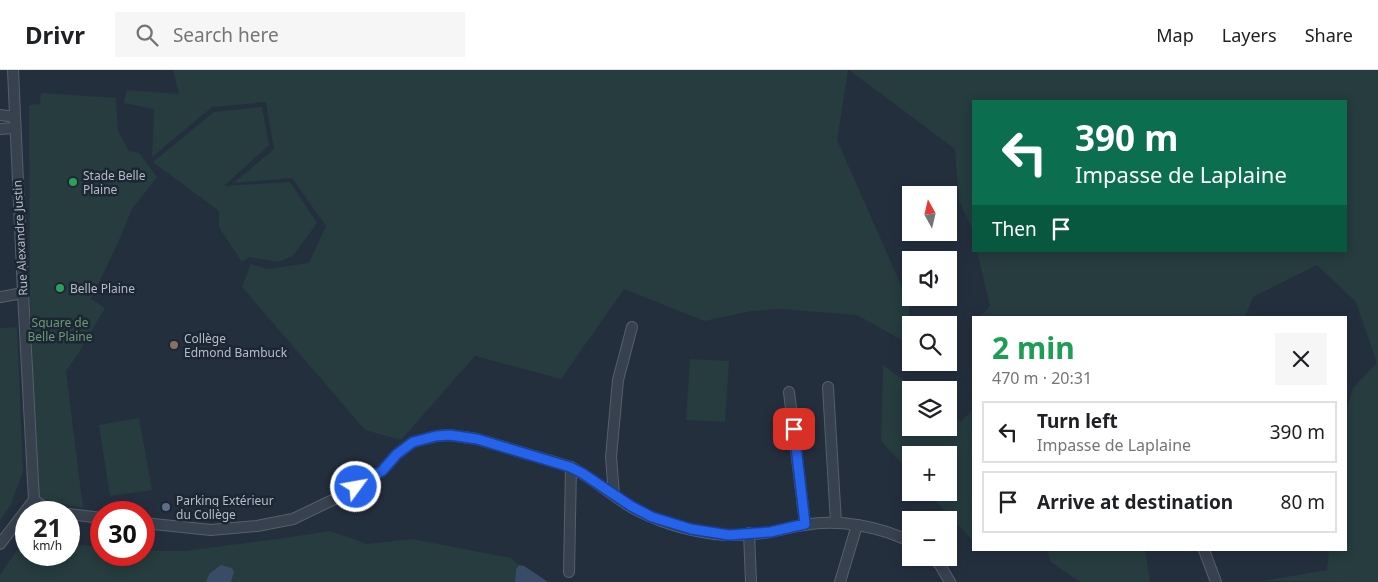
<!DOCTYPE html>
<html lang="en">
<head>
<meta charset="utf-8">
<style>
  body { margin:0; font-family:"Noto Sans",sans-serif; background:#f6f6f6; color:#202124; height:100vh; display:flex; flex-direction:column; font-size:19px; white-space:nowrap }
  * { box-sizing:border-box; margin:0 }
  p { font-size:16px; color:#757577 }
  .icon { flex:none; width:28px; height:28px; fill:none; stroke:currentColor; stroke-width:2; stroke-linecap:round; stroke-linejoin:round }
  .map { position:relative; flex:1; overflow:hidden }
  .panel { position:absolute; left:972px; top:246px; width:375px; height:235px; display:flex; flex-direction:column; background:#fff; border-radius:0px; box-shadow:0 2px 12px #0003 }
  .panel>* { flex:none }
  .banner { position:absolute; left:972px; top:30px; width:375px; height:152px; border-radius:0px; box-shadow:0 2px 12px #0003; background:#0b6e4f; color:#fff; overflow:hidden }
  .needle { width:32px; rotate:352deg }
  .tools { position:absolute; left:902px; top:116px; display:grid; gap:10px }
  .tools a { display:grid; place-items:center; width:55px; height:55px; border-radius:0px; background:#fff; box-shadow:0 2px 12px #0003; font-size:25px }
  .speed { position:absolute; left:15px; top:431px; display:flex; gap:10px; font-size:25px; font-weight:700; text-align:center }
  .speed>* { display:grid; place-content:center; width:65px; height:65px; border-radius:50%; background:#fff; box-shadow:0 2px 12px #0003; line-height:1 }
  .speed small { font-size:12px; font-weight:400 }
  .speed .limit { border:8px solid #d22; background:#fff; color:#111 }
  .pin { position:absolute; display:grid; place-items:center; width:42px; height:42px; color:#fff; margin:-21px; border-radius:10px; box-shadow:0 2px 8px #0006 }
  .me { position:absolute; width:55px; margin:-28px; rotate:58deg; stroke-linejoin:round; filter:drop-shadow(0 0 4px #0008) }
  .turn { display:flex; align-items:center; gap:18px; height:105px; padding:0 20px; font-size:22px }
  .turn .icon { width:65px; height:65px; stroke-width:2.5 }
  .turn b { display:block; font-size:35px; line-height:42px }
  .then { display:flex; align-items:center; height:48px; padding:0 20px; background:#0003; gap:10px; font-size:19px }
  .round { display:grid; place-items:center; flex:none; width:52px; height:52px; border-radius:0px; background:#f6f6f6 }
  .headline { display:flex; align-items:center; justify-content:space-between; height:85px; padding:0 20px }
  h1 { font-size:30px; font-weight:700; line-height:38px; color:#1e9e55 }
  ul { padding:0; list-style:none }
  li { display:flex; align-items:center; gap:15px; height:62px; margin:0 10px 8px; padding:0 10px; border:2px solid #e0e0e0; border-radius:0px }
  li div { flex:1 }
  li b { display:block; font-size:19px }
  li em { font-style:normal }
  header { display:flex; align-items:center; gap:30px; box-sizing:border-box; height:70px; padding:0 25px; background:#fff; border-bottom:1px solid #e0e0e0 }
  header strong { font-size:24px }
  nav { display:flex; gap:28px; margin-inline-start:auto; font-size:18px }
  .search { width:350px; height:45px; background:#f6f6f6; display:flex; align-items:center; gap:12px; box-sizing:border-box; padding:0 18px; border-radius:0px; color:#757577; font-size:19px }
  .map>svg:first-child { display:block }
  .green { fill:#263c3f }
  .water { fill:#394c67 }
  .lines { fill:none; stroke-linecap:round; stroke-linejoin:round }
  .minor-casing { stroke:#565f6c; stroke-width:12 }
  .minor { stroke:#38414e; stroke-width:10 }
  .route-casing { stroke:#184099; stroke-width:12 }
  .route { stroke:#2563eb; stroke-width:9 }
  .leisure-dot { fill:#2e9e5b; stroke:#1d2633; stroke-width:2 }
  .education-dot { fill:#8d6e63; stroke:#1d2633; stroke-width:2 }
  .service-dot { fill:#5c6f8a; stroke:#1d2633; stroke-width:2 }
  .labels { text-anchor:middle; dominant-baseline:central; stroke-width:5; stroke-linejoin:round; paint-order:stroke }
  .poi-label { font-size:12px; fill:#b4bcc9; stroke:#1d2633; text-anchor:start }
  .street-label { font-size:12px; fill:#b4bcc9; stroke:#1d2633 }
  .park-label { font-size:12px; fill:#6b9a76; stroke:#1d2633 }
</style>
</head>
<body>
<header>
<strong>Drivr</strong>
<div class="search"><svg class="icon" aria-label="search" viewBox="0 0 24 24"><circle cx="10" cy="10" r="6"/><path d="M15 15l6 6"/></svg>Search here</div>
<nav><a>Map</a><a>Layers</a><a>Share</a></nav>
</header>
<div class="map">
<svg width="1378" height="512" viewBox="0 0 1378 512">
  <rect width="100%" height="100%" fill="#242f3e"/>
  <g class="green">
    <path d="M173,0H848L837,70L909,233V274L857,245L780,239L752,241L704,251L624,219L561,309L475,286L401,370L365,360L242,217L251,194L268,199L309,193L326,156L292,108L234,113L274,79L266,32L212,37L152,87L154,39L124,33L127,20L179,24Z"/>
    <path d="M849,0H1378V512L1262,511L1327,500L1329,480H1346V341L1353,318L1377,293L1356,232L1317,195L1253,227L1245,247H980L990,236L977,181H1346V31H974V167L972,158L959,131L955,79Z"/>
    <path d="M41,23L116,28L118,61L129,81L139,83L157,107L132,139L116,177L91,229L105,238L78,284L66,301L83,438L42,429L37,423L30,231L29,35L40,34Z"/>
    <path d="M262,37L269,75L224,116L290,112L317,153L293,186L278,192L249,187L242,192L219,157V141L153,92L214,42Z"/>
    <path d="M17,257L23,401L11,434L0,451V258Z"/>
    <path d="M690,289L729,291L725,352L686,350Z"/>
    <path d="M883,295L917,320H911V358H949V343L961,352L974,338V472L928,423L949,422V385H911V404L881,371Z"/>
    <path d="M139,348L152,420L110,426L99,355Z"/>
    <path d="M330,461L367,474L411,469L511,488L519,495L516,499L515,512H231L234,502L209,504L206,512H0V505L26,467V485H69V470L81,475L101,477V485H144V481H184L278,469Z"/>
    <path d="M1047,480H1145L1150,512H1080L1051,492Z"/>
  </g>
  <g class="water">
    <path d="M221,495L232,498L234,502L231,512H206L209,504Z"/>
    <path d="M519,495L524,496L548,512H515L516,499Z"/>
  </g>
  <g class="lines">
    <defs>
      <g id="minor">
        <path d="M0,45L15,47"/>
        <path d="M0,59L15,58"/>
        <path d="M0,227L23,223"/>
        <path d="M828,317L836,453"/>
        <path d="M789,322L805,454"/>
        <path d="M614,425L611,387L618,310L632,257"/>
        <path d="M34,430L50,441L58,442"/>
        <path d="M69,444L101,448"/>
        <path d="M144,453L211,460L257,456L293,449L343,425L382,401L397,384L413,372L437,366L449,365L477,369L571,397C592,408 610,424 631,437C656,451 685,460 714,464C732,466 752,465 770,462C782,460 793,456 804,455C839,449 879,456 911,472"/>
        <path d="M749,463L751,512"/>
        <path d="M0,474L34,430L23,223L13,0"/>
        <path d="M1204,480L1216,512"/>
        <path d="M933,488L940,495L950,512"/>
        <path d="M569,502L571,397"/>
        <path d="M840,512L857,455"/>
      </g>
    </defs>
    <use href="#minor" class="minor-casing"/>
    <use href="#minor" class="minor"/>
  </g>
  <g class="lines">
    <defs>
      <path id="route" d="M356,417L382,401L397,384L413,372L436,366L449,365L477,369L570,397L582,403L631,436L652,447L691,459L729,465L770,462L805,454L794,359"/>
    </defs>
    <use href="#route" class="route-casing"/>
    <use href="#route" class="route"/>
  </g>
  <g class="leisure-dot">
    <circle cx="73" cy="112" r="5"/>
    <circle cx="60" cy="218" r="5"/>
  </g>
  <circle class="education-dot" cx="174" cy="275" r="5"/>
  <circle class="service-dot" cx="166" cy="437" r="5"/>
  <g class="labels">
    <g class="poi-label">
      <text x="83" y="105">Stade Belle<tspan x="83" dy="14">Plaine</tspan></text>
      <text x="70" y="218">Belle Plaine</text>
      <text x="184" y="268">Collège<tspan x="184" dy="14">Edmond Bambuck</tspan></text>
      <text x="176" y="430">Parking Extérieur<tspan x="176" dy="14">du Collège</tspan></text>
    </g>
    <g class="street-label">
      <text transform="translate(20 168) rotate(-93)">Rue Alexandre Justin</text>
    </g>
    <g class="park-label">
      <text x="60" y="252">Square de<tspan x="60" dy="14">Belle Plaine</tspan></text>
    </g>
  </g>
</svg>
<div class="tools">
<a><svg class="needle" viewBox="-14 -14 28 28"><path d="M0-13l5 13h-10z" fill="#e53935"/><path d="M0 13l5-13h-10z" fill="#757577"/></svg></a>
<a><svg class="icon" aria-label="sound" viewBox="0 0 24 24"><path d="M4 9h4l5-4v14l-5-4H4zM17 9q2 3 0 6"/></svg></a>
<a><svg class="icon" aria-label="search" viewBox="0 0 24 24"><circle cx="10" cy="10" r="6"/><path d="M15 15l6 6"/></svg></a>
<a><svg class="icon" aria-label="layers" viewBox="0 0 24 24"><path d="M12 4l9 5-9 5-9-5zM3 14l9 5 9-5"/></svg></a>
<a>+</a>
<a>−</a>
</div>
<div class="speed"><div>21<small>km/h</small></div><div class="limit">30</div></div>
<div class="pin" style="left:794px;top:359px;background:#d93025"><svg class="icon" aria-label="arrive" viewBox="0 0 24 24"><path d="M6 21V4h12l-3 4 3 4H6"/></svg></div>
<svg class="me" style="left:356px;top:417px" viewBox="-20 -20 40 40"><circle r="17" fill="#2563eb" stroke="#fff" stroke-width="3"/><path d="M0-11L8 9 0 5-8 9z" fill="#fff"/></svg>
<div class="banner">
<div class="turn"><svg class="icon" aria-label="left" viewBox="0 0 24 24"><path d="M17 20v-9H6M10 6l-5 5 5 5"/></svg><div><b>390 m</b>Impasse de Laplaine</div></div>
<div class="then">Then<svg class="icon" aria-label="arrive" viewBox="0 0 24 24"><path d="M6 21V4h12l-3 4 3 4H6"/></svg></div>
</div>
<section class="panel">
<div class="headline"><div><h1>2 min</h1><p>470 m · 20:31</p></div><a class="round"><svg class="icon" aria-label="close" viewBox="0 0 24 24"><path d="M6 6l12 12M18 6L6 18"/></svg></a></div>
<ul>
<li><svg class="icon" aria-label="left" viewBox="0 0 24 24"><path d="M17 20v-9H6M10 6l-5 5 5 5"/></svg><div><b>Turn left</b><p>Impasse de Laplaine</p></div><em>390 m</em></li>
<li><svg class="icon" aria-label="arrive" viewBox="0 0 24 24"><path d="M6 21V4h12l-3 4 3 4H6"/></svg><div><b>Arrive at destination</b></div><em>80 m</em></li>
</ul>
</section>
</div>
</body>
</html>
